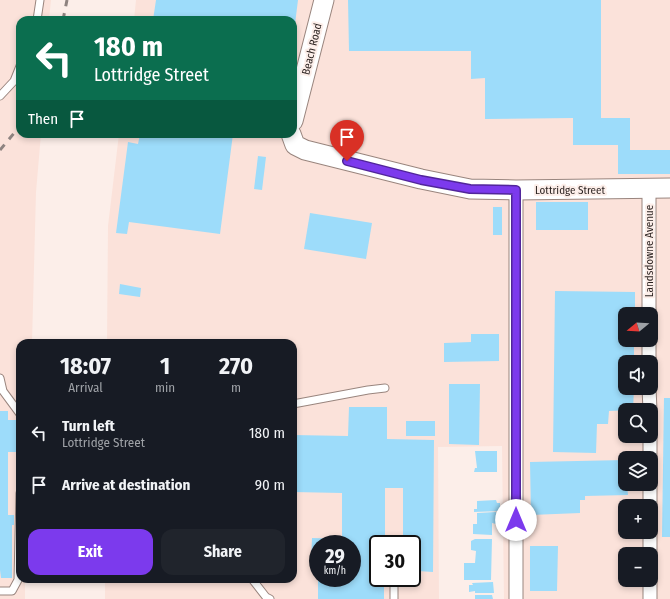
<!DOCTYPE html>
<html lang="en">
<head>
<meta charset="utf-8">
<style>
  body { margin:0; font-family:"Fira Sans Condensed",sans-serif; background:#20242c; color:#f1f3f6; height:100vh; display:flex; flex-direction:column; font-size:15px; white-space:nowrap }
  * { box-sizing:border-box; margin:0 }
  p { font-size:13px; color:#9ea1a6 }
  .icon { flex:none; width:22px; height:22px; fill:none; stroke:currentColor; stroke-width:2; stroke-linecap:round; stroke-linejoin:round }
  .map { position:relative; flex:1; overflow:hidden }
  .details { position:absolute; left:16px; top:339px; width:281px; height:244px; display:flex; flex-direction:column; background:#171b24; border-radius:12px; box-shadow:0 2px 6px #0003 }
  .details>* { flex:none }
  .banner { position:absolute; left:16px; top:16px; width:281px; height:122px; border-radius:12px; box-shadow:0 2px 6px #0003; background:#0b6e4f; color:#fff; overflow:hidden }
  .needle { width:26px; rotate:252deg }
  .controls { position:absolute; left:618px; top:307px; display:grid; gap:8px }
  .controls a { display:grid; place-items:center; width:40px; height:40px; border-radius:8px; background:#171b24; box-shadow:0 2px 6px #0003; font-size:20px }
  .speed { position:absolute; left:309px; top:535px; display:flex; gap:8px; font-size:20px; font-weight:700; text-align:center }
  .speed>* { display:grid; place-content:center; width:52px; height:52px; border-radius:50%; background:#171b24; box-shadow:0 2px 6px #0003; line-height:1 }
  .speed small { font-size:10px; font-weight:400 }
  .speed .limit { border:2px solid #111; border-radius:6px; background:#fff; color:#111 }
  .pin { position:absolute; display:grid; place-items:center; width:34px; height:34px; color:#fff; margin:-41px -17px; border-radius:50% 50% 50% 0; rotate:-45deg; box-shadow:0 0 4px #0007 }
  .pin .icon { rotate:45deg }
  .me { position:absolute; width:44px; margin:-22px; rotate:0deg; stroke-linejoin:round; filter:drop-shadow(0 0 3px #0008) }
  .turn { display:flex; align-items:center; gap:14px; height:84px; padding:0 12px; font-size:18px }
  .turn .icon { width:52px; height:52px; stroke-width:2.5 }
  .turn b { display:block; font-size:28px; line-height:34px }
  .then { display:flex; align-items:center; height:38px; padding:0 12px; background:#0003; gap:8px; font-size:15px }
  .eta { display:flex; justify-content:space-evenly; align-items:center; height:68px; text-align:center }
  .eta b { font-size:24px; font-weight:700; line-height:28px }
  .primary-button { display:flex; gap:8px; margin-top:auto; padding:8px 12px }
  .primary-button a { flex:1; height:46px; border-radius:12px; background:#7c3aed; color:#fff; font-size:16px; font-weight:700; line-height:46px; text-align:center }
  .primary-button a+a { background:#20242c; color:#f1f3f6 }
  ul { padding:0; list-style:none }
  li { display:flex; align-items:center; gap:12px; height:52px; padding:0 12px }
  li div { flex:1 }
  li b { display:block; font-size:15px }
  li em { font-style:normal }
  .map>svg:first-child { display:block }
  .built { fill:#fbe2da; fill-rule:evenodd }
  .building { fill:#9ddcfa }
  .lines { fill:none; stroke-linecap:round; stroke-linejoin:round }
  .lane-casing { stroke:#99857e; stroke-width:9 }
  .street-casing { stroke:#99857e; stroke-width:15 }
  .secondary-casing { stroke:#99857e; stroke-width:21 }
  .lane { stroke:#fff; stroke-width:7 }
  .street { stroke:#fff; stroke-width:13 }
  .secondary { stroke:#fff; stroke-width:19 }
  .rail { stroke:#8e8380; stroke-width:3; stroke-dasharray:7 7; stroke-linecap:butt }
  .route-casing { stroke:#51269a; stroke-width:10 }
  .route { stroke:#7c3aed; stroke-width:7 }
  .labels { text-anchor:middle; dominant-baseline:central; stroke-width:4; stroke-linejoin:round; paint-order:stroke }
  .street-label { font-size:11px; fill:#271f1d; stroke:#fceee9 }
</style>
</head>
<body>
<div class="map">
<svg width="670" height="599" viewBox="0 0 670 599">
  <rect width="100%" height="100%" fill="#fceee9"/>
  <g class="built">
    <path d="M0,0H51L49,20H20V134H41L36,192L32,343H20V579H25V599H0Z"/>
    <path d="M136,0H670V599H504L502,446L438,447L439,599H105V579H293V343H107L108,226L119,134H293V20H134ZM625,314H651V340H625ZM625,362H651V388H625ZM625,410H651V436H625ZM625,458H651V484H625ZM625,506H651V532H625ZM318,544H352V578H318ZM378,544H412V578H378ZM625,554H651V580H625Z"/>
  </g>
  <g class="building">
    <path d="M156,0H298L294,32L293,20H153Z"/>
    <path d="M348,0H601V118H630V150H670V174H618V145H573V118L485,119V78L471,79V51H349Z"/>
    <path d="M140,134H233L220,234L129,222L127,234L116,233L128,142L138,144Z"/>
    <path d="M258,156L266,157L262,190L254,189Z"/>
    <rect x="536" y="202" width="52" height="28"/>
    <rect x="493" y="207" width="9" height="28"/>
    <path d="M310,213L372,223L366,259L304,249Z"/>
    <path d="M120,284L141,288L140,297L119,294Z"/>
    <path d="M555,291L635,292V314H625V340H634V362H625V388H634L633,410L609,411L608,424H597L596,453L553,452Z"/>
    <path d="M471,334H499V361L444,362V343L471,342Z"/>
    <path d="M449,384H480L479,445L449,444Z"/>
    <path d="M664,398H670V537H662Z"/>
    <path d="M349,407H387V439L434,440L433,572L418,571L419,550H412V544H403V488H385V544H378V578H384V599H318V578H352V544H318V563H311L312,538L342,539V493L293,492V435L348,436Z"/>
    <path d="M0,411H8V420H19V452H8V515H14V525H12V578H1L0,570Z"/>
    <rect x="406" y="421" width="29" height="15"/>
    <path d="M475,451H497V472H474L475,468H477Z"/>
    <path d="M625,460V484H627L628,495L585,496V500H580V513L531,515L530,462Z"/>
    <path d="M496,500L497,503H500V511L474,512V509H477V501Z"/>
    <path d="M496,512V524L492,523V535L473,534V524H477V513Z"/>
    <path d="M475,539H492L491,580H464V563H475L476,551L471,550V541Z"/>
    <path d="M530,546H558L557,591H530Z"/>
    <path d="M493,582L494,593H475V591L469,592V585H473L472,583Z"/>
    <path d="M475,595H492L493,599H475Z"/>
  </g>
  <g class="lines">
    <defs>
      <g id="lane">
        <path d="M37,20L40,0"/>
        <path d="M0,96L14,81L20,66"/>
        <path d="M0,378L3,391L20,414"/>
        <path d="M293,404L368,390L385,388"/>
        <path d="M252,579L266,597L270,599"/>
        <path d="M0,591H12L18,580L20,493"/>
        <path d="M394,599V578"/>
      </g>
      <g id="street">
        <path d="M649,189V314"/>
        <path d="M649,340V362"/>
        <path d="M649,388L650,410"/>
        <path d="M650,436V458"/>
        <path d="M650,484V506"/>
        <path d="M650,532V554"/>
        <path d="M650,580V599"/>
        <path d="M516,599V190"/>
      </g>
      <g id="secondary">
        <path d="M293,121L324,0"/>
        <path d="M291,134L295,145L305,150L421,179L470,189L516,190L670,188"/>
      </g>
    </defs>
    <use href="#lane" class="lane-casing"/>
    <use href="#street" class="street-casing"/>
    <use href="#secondary" class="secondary-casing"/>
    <use href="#lane" class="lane"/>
    <use href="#street" class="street"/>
    <use href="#secondary" class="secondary"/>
    <g class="rail">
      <path d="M63,20L67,0"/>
      <path d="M0,150L20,126"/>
    </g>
  </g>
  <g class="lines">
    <defs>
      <path id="route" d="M347,161L421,180L470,189L516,190V520"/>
    </defs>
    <use href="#route" class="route-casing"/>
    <use href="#route" class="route"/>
  </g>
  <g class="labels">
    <g class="street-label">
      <text transform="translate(312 49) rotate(-76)">Beach Road</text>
      <text x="570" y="190">Lottridge Street</text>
      <text transform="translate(649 251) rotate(-90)">Landsdowne Avenue</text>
    </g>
  </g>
</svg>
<div class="controls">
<a><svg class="needle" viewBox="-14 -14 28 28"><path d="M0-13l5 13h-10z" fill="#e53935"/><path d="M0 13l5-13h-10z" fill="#9ea1a6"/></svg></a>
<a><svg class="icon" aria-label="sound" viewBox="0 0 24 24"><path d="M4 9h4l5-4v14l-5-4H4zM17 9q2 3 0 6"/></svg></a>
<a><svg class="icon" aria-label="search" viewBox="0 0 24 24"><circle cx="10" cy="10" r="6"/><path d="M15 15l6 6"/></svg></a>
<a><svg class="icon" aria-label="layers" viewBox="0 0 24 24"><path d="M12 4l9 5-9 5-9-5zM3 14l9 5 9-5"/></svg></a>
<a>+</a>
<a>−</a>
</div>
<div class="speed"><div>29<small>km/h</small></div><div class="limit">30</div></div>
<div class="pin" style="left:347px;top:161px;background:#d93025"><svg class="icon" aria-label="arrive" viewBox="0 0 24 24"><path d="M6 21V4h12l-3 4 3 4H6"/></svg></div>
<svg class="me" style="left:516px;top:520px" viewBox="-20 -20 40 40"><circle r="19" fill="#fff"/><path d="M0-13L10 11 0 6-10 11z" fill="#7c3aed"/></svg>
<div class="banner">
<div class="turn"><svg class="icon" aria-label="left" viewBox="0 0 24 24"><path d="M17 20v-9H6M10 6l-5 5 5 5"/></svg><div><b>180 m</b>Lottridge Street</div></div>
<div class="then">Then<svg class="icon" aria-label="arrive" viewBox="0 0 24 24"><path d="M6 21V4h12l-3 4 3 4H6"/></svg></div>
</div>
<section class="details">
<div class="eta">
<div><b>18:07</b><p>Arrival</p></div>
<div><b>1</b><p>min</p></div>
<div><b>270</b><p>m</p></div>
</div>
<ul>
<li><svg class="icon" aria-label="left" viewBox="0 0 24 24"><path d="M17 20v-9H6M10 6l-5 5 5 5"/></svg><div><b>Turn left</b><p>Lottridge Street</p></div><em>180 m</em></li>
<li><svg class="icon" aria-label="arrive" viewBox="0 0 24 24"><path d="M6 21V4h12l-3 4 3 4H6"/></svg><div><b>Arrive at destination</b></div><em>90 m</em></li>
</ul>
<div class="primary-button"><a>Exit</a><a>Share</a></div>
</section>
</div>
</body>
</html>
